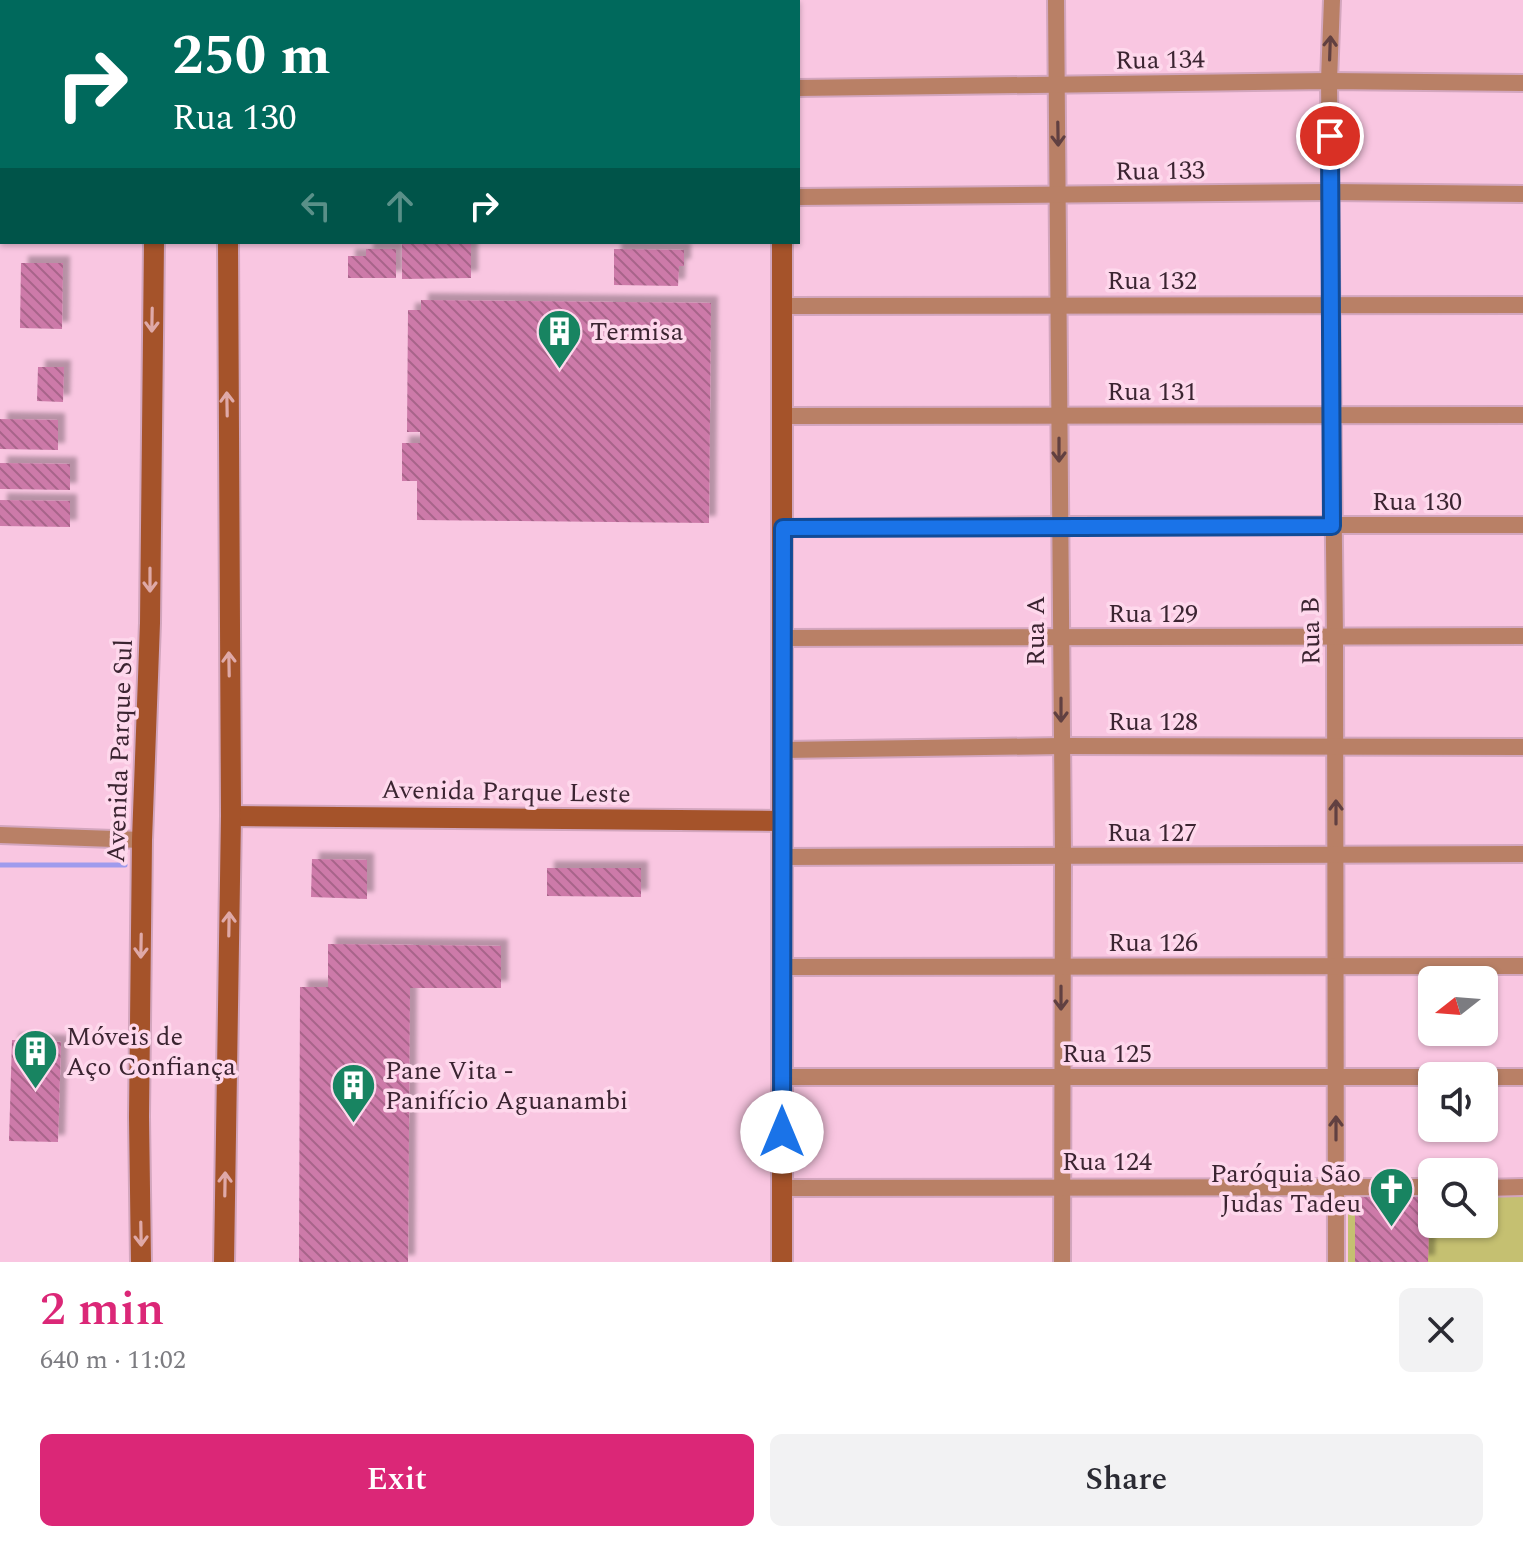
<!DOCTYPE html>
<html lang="en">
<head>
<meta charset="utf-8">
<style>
  body { margin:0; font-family:Spectral,serif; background:#f2f2f3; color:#2b2b33; height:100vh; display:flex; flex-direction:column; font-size:30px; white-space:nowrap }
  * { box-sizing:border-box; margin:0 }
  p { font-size:26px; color:#7c7c81 }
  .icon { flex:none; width:44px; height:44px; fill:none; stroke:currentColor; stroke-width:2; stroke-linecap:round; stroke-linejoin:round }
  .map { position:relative; height:1262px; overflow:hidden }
  .details { display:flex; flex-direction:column; background:#fff; flex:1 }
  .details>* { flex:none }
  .hud { position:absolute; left:0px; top:0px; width:800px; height:244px; box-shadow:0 2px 6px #0004; background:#00695c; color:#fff; overflow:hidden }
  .needle { width:52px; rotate:253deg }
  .buttons { position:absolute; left:1418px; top:966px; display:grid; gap:16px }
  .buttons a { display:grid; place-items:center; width:80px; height:80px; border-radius:12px; background:#fff; box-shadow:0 2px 6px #0004; font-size:40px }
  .pin { position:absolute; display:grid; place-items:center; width:68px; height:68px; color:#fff; margin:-34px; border:4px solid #fff; border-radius:50%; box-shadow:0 2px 8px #0007 }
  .me { position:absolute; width:88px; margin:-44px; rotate:0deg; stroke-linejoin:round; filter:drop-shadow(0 0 6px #0008) }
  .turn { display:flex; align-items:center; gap:28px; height:168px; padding:0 40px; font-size:36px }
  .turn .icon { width:104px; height:104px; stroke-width:2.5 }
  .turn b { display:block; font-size:56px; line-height:68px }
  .lanes { display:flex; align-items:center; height:76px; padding:0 40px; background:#0003; justify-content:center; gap:40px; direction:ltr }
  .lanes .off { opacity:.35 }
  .round { display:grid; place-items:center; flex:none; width:84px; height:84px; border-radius:12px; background:#f2f2f3 }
  .summary { display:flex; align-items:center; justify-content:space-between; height:136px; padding:0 40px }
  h1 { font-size:48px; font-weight:600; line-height:60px; color:#db2777 }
  .cta { display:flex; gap:16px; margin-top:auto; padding:16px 40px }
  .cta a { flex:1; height:92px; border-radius:12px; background:#db2777; color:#fff; font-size:32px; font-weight:600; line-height:92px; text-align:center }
  .cta a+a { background:#f2f2f3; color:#2b2b33 }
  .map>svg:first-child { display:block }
  .park { fill:#c5c071 }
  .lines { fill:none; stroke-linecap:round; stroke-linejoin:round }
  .stream { stroke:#9f9bed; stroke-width:5 }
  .building { fill:url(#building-back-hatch); filter:url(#shadow) }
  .street-casing { stroke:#d3a6be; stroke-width:20 }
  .secondary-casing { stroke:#d3a6be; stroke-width:24 }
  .street { stroke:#b98066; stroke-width:16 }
  .secondary { stroke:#a5532a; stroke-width:20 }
  .oneway { stroke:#614041 }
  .oneway2 { stroke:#dfa9a8 }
  .route-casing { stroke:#114b97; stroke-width:20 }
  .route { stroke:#1a73e8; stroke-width:14 }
  .labels { text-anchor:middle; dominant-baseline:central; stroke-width:7; stroke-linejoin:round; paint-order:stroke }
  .street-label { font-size:26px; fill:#3b2431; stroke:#fed8ec }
  .poi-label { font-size:26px; fill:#3b2431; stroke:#fed8ec; text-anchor:start }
</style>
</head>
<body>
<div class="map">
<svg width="1523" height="1262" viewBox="0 0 1523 1262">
  <defs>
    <pattern id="building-back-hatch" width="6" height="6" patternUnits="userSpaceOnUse" patternTransform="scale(2)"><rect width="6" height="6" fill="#cd7aa9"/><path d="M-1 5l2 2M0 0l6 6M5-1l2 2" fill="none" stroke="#a8648a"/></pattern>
    <filter id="shadow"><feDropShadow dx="7" dy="-7" stdDeviation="2" flood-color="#0004"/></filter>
  </defs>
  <rect width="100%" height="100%" fill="#f9c6e1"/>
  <path class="park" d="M1348,1192L1432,1193V1224H1484V1194L1523,1195V1262H1348Z"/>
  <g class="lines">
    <path class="stream" d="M0,865H125"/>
  </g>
  <g class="building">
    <path d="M402,242H471V278L402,279Z"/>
    <path d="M366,249H396V278H348V256H366Z"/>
    <path d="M614,249L684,250V266H679L678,286L614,285Z"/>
    <path d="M21,263H63L62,329L20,328Z"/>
    <path d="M421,300L711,303L709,523L417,520V481H402V443H420V432H407L408,310H421Z"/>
    <path d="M38,367H64L63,402L37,401Z"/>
    <path d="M0,419L58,420V450L0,449Z"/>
    <path d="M0,463L70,464V490L0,489Z"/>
    <path d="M0,500L70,501V527L0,526Z"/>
    <path d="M312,859L367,860V899L311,897Z"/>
    <path d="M547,868H641V897L547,896Z"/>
    <path d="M328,944L501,946V988H410L408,1262H299L300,987H328Z"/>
    <path d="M12,1040L61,1042L58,1142L9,1141Z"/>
    <path d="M1355,1192L1430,1193L1428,1262H1355Z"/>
  </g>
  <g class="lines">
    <defs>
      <g id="street">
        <path d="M1056,0L1063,858L1062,1262"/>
        <path d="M1332,0L1329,81L1335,639L1336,1262"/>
        <path d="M798,88L1329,81L1523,83"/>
        <path d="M798,197L1330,192L1523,194"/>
        <path d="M782,306L1523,305"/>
        <path d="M782,416L1523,415"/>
        <path d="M783,528L1059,525H1523"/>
        <path d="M783,638L1523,636"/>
        <path d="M783,750L1061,746L1523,747"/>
        <path d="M0,835L142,840"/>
        <path d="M781,857L1523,854"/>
        <path d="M782,967L1523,966"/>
        <path d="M781,1077H1432"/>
        <path d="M1484,1077H1523"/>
        <path d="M782,1188L1432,1187"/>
        <path d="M1484,1188L1523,1187"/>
      </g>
      <g id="secondary">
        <path d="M158,2V0"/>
        <path d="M231,2V0"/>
        <path d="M780,2V0"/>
        <path d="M782,242V1262"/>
        <path d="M231,816L781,821"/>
        <path d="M141,1262L139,1117L142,840L150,623L154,242"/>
        <path d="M224,1262L231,816L228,242"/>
      </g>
    </defs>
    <use href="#street" class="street-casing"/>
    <use href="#secondary" class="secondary-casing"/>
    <use href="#street" class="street"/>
    <use href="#secondary" class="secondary"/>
  </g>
  <defs><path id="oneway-shaft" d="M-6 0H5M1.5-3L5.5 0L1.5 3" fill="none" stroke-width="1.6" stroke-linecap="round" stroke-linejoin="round" transform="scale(2)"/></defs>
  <g class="oneway">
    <use href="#oneway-shaft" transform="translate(1330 48) rotate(-88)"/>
    <use href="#oneway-shaft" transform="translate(1058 134) rotate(89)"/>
    <use href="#oneway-shaft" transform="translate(1059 450) rotate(90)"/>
    <use href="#oneway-shaft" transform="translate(1061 710) rotate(90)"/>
    <use href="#oneway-shaft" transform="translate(1336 812) rotate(-90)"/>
    <use href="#oneway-shaft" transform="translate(1061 998) rotate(90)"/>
    <use href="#oneway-shaft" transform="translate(1336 1128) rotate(-90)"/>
  </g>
  <g class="oneway2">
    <use href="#oneway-shaft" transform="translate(152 320) rotate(91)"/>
    <use href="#oneway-shaft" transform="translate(227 404) rotate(-91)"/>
    <use href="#oneway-shaft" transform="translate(150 580) rotate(90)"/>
    <use href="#oneway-shaft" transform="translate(229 664) rotate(-91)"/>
    <use href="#oneway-shaft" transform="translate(229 924) rotate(-89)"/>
    <use href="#oneway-shaft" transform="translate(141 946) rotate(91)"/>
    <use href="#oneway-shaft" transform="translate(225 1184) rotate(-89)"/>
    <use href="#oneway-shaft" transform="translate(141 1234) rotate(89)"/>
  </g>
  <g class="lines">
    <defs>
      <path id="route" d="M782,1132L783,528L1332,526L1330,136"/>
    </defs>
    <use href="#route" class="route-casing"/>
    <use href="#route" class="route"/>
  </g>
  <defs>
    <symbol id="building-pin" viewBox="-11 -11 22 30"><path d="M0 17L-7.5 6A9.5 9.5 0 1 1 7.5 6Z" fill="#188461" stroke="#fed8ec"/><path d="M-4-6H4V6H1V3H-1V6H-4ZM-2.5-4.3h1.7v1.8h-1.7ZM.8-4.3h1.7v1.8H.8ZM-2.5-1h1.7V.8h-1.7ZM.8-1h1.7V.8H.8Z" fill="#fff"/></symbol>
    <symbol id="church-pin" viewBox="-11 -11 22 30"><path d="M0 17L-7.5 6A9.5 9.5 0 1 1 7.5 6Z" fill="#188461" stroke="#fed8ec"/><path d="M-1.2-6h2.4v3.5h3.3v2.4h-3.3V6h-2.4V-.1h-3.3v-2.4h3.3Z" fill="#fff"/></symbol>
  </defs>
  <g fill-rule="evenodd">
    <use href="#building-pin" x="534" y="306" width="51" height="69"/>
    <use href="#building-pin" x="10" y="1026" width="51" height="69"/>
    <use href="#building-pin" x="328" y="1060" width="51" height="69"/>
    <use href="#church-pin" x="1366" y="1164" width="51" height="69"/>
  </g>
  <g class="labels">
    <g class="street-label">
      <text transform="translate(1160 60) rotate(-1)">Rua 134</text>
      <text transform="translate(1160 171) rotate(-1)">Rua 133</text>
      <text x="1152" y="281">Rua 132</text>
      <text x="1152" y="392">Rua 131</text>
      <text x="1417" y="502">Rua 130</text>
      <text x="1153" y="614">Rua 129</text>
      <text transform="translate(1036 631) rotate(-90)">Rua A</text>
      <text transform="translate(1311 631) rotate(-91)">Rua B</text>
      <text x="1153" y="722">Rua 128</text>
      <text transform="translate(120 751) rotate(-88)">Avenida Parque Sul</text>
      <text transform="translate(506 792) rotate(1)">Avenida Parque Leste</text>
      <text x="1152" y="833">Rua 127</text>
      <text x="1153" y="943">Rua 126</text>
      <text x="1107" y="1054">Rua 125</text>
      <text x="1107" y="1162">Rua 124</text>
    </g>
    <g class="poi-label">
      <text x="590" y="332">Termisa</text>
      <text x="66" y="1037">Móveis de<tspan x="66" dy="30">Aço Confiança</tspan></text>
      <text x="385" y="1071">Pane Vita -<tspan x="385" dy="30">Panifício Aguanambi</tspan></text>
      <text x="1361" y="1174" text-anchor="end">Paróquia São<tspan x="1361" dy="30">Judas Tadeu</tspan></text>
    </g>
  </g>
</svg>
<div class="buttons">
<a><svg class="needle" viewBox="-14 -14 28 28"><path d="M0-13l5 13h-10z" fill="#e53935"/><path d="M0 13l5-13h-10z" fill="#7c7c81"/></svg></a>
<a><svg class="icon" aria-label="sound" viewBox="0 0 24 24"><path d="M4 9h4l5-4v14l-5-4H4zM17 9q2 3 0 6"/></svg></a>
<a><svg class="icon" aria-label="search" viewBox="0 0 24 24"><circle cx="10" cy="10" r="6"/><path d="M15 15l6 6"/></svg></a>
</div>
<div class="pin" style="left:1330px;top:136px;background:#d93025"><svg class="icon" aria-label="arrive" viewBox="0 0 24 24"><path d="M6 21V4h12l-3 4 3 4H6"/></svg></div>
<svg class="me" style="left:782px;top:1132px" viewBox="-20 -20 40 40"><circle r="19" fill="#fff"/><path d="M0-13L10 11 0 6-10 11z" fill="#1a73e8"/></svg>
<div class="hud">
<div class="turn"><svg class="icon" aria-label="right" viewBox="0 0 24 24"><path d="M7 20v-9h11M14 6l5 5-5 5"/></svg><div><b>250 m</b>Rua 130</div></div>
<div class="lanes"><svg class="icon off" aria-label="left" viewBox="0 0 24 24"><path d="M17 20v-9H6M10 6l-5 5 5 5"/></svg><svg class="icon off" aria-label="ahead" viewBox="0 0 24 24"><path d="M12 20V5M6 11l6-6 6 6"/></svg><svg class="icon" aria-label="right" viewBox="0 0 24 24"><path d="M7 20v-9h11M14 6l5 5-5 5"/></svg></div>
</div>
</div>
<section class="details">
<div class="summary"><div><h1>2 min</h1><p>640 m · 11:02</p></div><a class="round"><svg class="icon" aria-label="close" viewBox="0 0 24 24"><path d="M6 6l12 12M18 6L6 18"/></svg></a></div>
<div class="cta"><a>Exit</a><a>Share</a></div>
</section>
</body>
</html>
